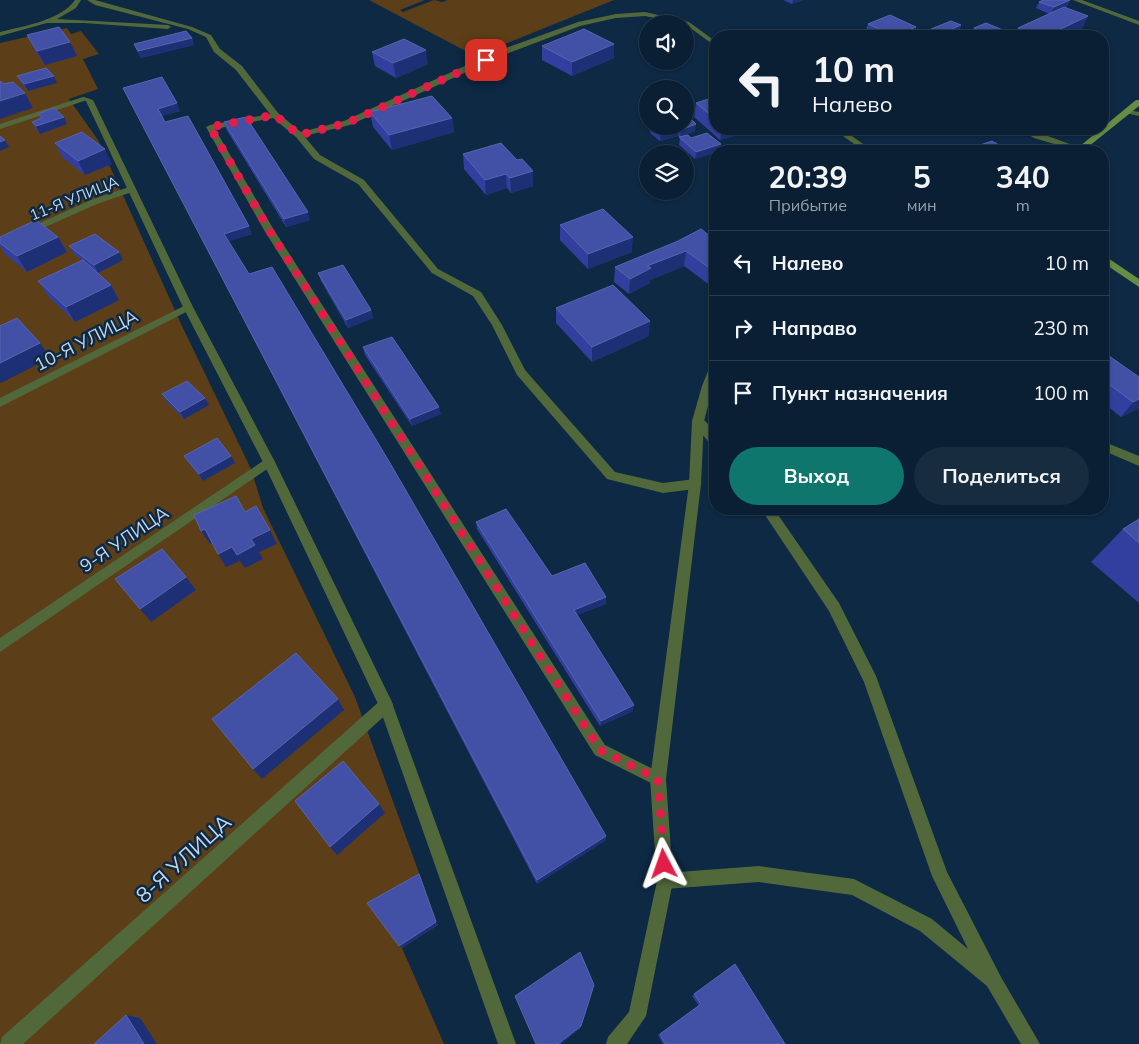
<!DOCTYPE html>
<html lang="ru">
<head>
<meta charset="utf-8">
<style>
  body { margin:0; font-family:Mulish,sans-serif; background:#182c3f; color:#f1f3f6; height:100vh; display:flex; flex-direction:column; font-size:19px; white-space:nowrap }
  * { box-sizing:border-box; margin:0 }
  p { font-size:16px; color:#99a2ac }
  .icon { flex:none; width:28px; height:28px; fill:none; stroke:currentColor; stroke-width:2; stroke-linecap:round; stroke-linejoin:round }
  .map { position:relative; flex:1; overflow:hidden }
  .panel { position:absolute; left:709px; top:145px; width:400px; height:370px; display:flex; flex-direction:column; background:#0a1f33; border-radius:20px; box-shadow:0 1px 4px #0004,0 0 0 1px #2a3d4e }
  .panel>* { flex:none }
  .guide { position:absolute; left:709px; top:30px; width:400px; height:105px; border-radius:20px; box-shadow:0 1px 4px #0004,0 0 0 1px #2a3d4e; background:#0a1f33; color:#f1f3f6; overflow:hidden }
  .controls { position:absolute; left:639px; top:15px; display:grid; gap:10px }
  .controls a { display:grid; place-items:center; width:55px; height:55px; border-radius:50%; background:#0a1f33; box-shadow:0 1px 4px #0004,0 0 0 1px #2a3d4e; font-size:25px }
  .pin { position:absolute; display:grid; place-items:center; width:42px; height:42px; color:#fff; margin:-21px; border-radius:10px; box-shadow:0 2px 8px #0006 }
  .me { position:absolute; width:55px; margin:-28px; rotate:356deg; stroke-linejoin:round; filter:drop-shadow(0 0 4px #0008) }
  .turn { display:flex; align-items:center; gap:18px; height:105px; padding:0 20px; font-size:22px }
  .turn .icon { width:65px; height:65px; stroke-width:2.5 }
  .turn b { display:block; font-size:35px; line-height:42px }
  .eta { display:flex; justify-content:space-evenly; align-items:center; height:85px; text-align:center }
  .eta b { font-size:30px; font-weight:700; line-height:35px }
  .primary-button { display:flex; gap:10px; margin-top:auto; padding:10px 20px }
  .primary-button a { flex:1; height:58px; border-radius:30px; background:#0f766e; color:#fff; font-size:20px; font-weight:700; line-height:58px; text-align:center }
  .primary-button a+a { background:#182c3f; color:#f1f3f6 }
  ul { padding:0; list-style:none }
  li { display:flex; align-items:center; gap:15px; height:65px; padding:0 20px; border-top:1px solid #2a3d4e }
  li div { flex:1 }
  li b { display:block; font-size:19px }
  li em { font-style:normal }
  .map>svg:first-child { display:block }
  .green { fill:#5c3f18 }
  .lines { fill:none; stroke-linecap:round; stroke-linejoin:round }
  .service { fill:#51683b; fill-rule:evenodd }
  .minor { fill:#51683b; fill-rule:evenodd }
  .tertiary { fill:#51683b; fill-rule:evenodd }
  .secondary { fill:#688c43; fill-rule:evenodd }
  .wall { fill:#323f9e }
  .shaded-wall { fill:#1d3076 }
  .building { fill:#4250a5; stroke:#5665b0 }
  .route { stroke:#e11d48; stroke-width:9; stroke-dasharray:0 16.2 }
  .labels { text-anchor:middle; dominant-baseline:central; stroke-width:5; stroke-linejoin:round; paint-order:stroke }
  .far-street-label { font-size:15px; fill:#c5d6e7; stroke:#0d2944 }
  .street-label { font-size:18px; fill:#c5d6e7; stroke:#0d2944 }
  .near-street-label { font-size:21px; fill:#c5d6e7; stroke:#0d2944 }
</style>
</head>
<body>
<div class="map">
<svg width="1139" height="1044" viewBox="0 0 1139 1044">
  <rect width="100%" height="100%" fill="#0d2944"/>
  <g class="green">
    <path d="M369,0H425L400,10L403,12L434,0L442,2L448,0H614L475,56Z"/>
    <path d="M67,28L71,34L81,31L99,54L83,59L98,89L69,99L98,140L182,326L251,469L263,508L355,697L438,925L402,948L444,1044H0V43Z"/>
  </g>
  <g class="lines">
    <g class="service">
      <path d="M75,0H81L76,8L57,19L168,25L171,27L168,29L84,23H47L0,36V32C23,26 60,21 75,0Z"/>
      <path d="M87,0H95L192,27L211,35L220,49L242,66L278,113L301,132L344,121L500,50L578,22L616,14L645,12L689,22L715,41V46L685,24L645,16L616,18L580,26L506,54L350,125L304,136L320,155L364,180L438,269L481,292L502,325L525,370L615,472L663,483L695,479L699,481L701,484L699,487L695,489L663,493L607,479L517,375L492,325L473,296L432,273L358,184L314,159L296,137L273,118L215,129L274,230L605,745L663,774L666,779L663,784L658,787L653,784L595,755L264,230L206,127L210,125L270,114L236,70L214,52L206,37L188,29L95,5Z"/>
      <path d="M83,97L90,99L0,129V124Z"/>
      <path d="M833,129H842L873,151H864Z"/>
      <path d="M1019,129H1029L1083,149L1078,151L1034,138Z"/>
      <path d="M132,186L135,187V191L97,204L0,247V241L91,200Z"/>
      <path d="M188,304L192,305V309L0,407V398Z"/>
      <path d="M698,417C710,421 715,435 715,446L711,445L694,424L692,421Z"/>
      <path d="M1102,441L1139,456V466L1102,450Z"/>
      <path d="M269,457L273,459L275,462L273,465L0,652V638Z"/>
      <path d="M761,509H774L839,603L876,676L947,872L1001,977L1040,1044H1021L987,986L920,931L852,895L759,882L665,889L659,887L657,881L659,875L665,873L759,866L854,879L932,919L968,949L932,876L864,682L829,611Z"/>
      <path d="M386,698L391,700L393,705L391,710L23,1044H0L2,1037L381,700Z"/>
    </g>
    <g class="minor">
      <path d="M1073,0H1082L1139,21V25Z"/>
      <path d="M83,97L93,100L193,307L275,462L391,700L516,1044H498L379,706L263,462L183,307L86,101L82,99Z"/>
      <path d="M1125,109L1139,112V116L1125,113Z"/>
    </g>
    <path class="tertiary" d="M715,362V380L704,421L701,484L666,779L673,881L646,1016L627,1044H606L608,1037L629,1012L657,881L650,779L689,484L692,421L702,386L710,366Z"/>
    <g class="secondary">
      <path d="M1136,100H1139V106L1083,151H1074Z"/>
      <path d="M1102,254L1139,279V287L1102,262Z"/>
    </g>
  </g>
  <g class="wall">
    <path d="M783,0H803L792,4Z"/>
    <path d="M1070,0L1066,8L1088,16L1081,30L1068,36H1015L1018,28L1049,14L1036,8L1039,2Z"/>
    <path d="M868,24L916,27L913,36H864Z"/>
    <path d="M961,25L959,32L949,36H929L931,29Z"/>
    <path d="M974,28L1015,35V36H975L971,35Z"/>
    <path d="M27,35L70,42L77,56L45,65L34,49Z"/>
    <path d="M192,38L194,45L141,58L137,51L134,44Z"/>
    <path d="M542,46L614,58L572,76L542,60Z"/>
    <path d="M372,52L428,64L396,78L375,66Z"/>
    <path d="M17,76L57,83L28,91L21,83Z"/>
    <path d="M123,88L180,111L161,116L165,122L252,234L228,241L606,840L537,884Z"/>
    <path d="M715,97V129H757V130L720,140L694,117L696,103Z"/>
    <path d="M370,112L452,118L454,132L392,150L373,127Z"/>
    <path d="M38,114L67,124L40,134L36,129L32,122L41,119Z"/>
    <path d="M224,122L310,220L286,227L226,129Z"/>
    <path d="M651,126H685L695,131L686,135L691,138L707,133L695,159L679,145L680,137L678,136L660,141L650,133Z"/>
    <path d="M55,143L112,164L85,175L63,158Z"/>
    <path d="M974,147L1006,149L1005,151H972Z"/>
    <path d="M463,154L517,160L533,171V186L511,193L507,188L486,195L464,169Z"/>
    <path d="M560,225L632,252L588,269L560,240Z"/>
    <path d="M0,237H58L67,252L27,272L5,254L0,246Z"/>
    <path d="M715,240V289L684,266L650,280V283L629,294L614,282L615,267Z"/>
    <path d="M69,246L123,260L98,273L91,267L111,285L119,300L75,322L48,296L38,281L82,260L74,254Z"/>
    <path d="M318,273L371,310L373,318L348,328L321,281Z"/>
    <path d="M556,308L649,336L592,362L556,323Z"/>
    <path d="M363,347L441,414L412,426L365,355Z"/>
    <path d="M1102,351L1139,377V408L1121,417L1102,402Z"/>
    <path d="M162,394L209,405L184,419L167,402Z"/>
    <path d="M184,456L235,463L203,481L189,463Z"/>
    <path d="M1139,519V603L1091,562L1123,529Z"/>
    <path d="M476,522L552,576L606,604L577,615L633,711L600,726L477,529Z"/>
    <path d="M735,964L785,1044H663L658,1035L699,1006L692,996Z"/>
  </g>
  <g class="shaded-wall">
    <path d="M793,0H803L792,4Z"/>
    <path d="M1070,0L1067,7L1051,14L1054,7Z"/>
    <path d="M1088,16L1081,30L1068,36H1046Z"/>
    <path d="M961,25L959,32L949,36H941V34Z"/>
    <path d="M916,27L913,36H894Z"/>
    <path d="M192,38L194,45L141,58L138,51Z"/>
    <path d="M70,42L77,56L45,65L37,51Z"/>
    <path d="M614,44V58L572,76V62Z"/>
    <path d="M426,50L428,64L396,78L393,63Z"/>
    <path d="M54,76L57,83L28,91L24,84Z"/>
    <path d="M25,93L33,108L0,119V101Z"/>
    <path d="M177,103L180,111L161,116L158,109Z"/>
    <path d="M64,117L67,124L40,134L36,126Z"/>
    <path d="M452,118L454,132L392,150L389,135Z"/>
    <path d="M696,124L695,131L680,138L681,130Z"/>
    <path d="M679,128L678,136L660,141V134Z"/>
    <path d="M722,129H757V130L720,140Z"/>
    <path d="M5,140L9,147L0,151V142Z"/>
    <path d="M721,144L720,151H715V153L695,159L696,152Z"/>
    <path d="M105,149L112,164L85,175L78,161Z"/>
    <path d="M533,171V186L511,193L510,178Z"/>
    <path d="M506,174L507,188L486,195L485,180Z"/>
    <path d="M308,212L310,220L286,227L284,219Z"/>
    <path d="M249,226L252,234L227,242L224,234Z"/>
    <path d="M58,237L67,252L27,272L17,256Z"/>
    <path d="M633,237L632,252L588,269V254Z"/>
    <path d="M686,251L684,266L650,280V283L629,294L630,279L647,266Z"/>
    <path d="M119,252L123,260L98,273L94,265Z"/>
    <path d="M111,285L119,300L75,322L66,307Z"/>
    <path d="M371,310L373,318L348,328L346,320Z"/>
    <path d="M650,321L649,336L592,362V347Z"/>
    <path d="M40,343L50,358L1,383L0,382V363Z"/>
    <path d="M205,398L209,405L184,419L180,412Z"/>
    <path d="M1139,399V408L1121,417L1133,402Z"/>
    <path d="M439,407L441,414L412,426L410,419Z"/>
    <path d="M231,456L235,463L203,481L199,474Z"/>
    <path d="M205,529L214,542L210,544L201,531Z"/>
    <path d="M270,530L277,544L259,552L263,559L245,568L240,561L226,567L218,554Z"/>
    <path d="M186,577L196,590L151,622L140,609Z"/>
    <path d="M606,597V604L574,616V610Z"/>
    <path d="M338,699L344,710L262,779L253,769Z"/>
    <path d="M634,705L633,711L600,726L601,721Z"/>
    <path d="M379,804L385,813L337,855L330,847Z"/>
    <path d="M606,836V840L537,884V880Z"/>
    <path d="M419,874L421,878L438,925L402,948L399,946Z"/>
    <path d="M594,985L580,1029L561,1044H558Z"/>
    <path d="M126,1015L140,1018L157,1044H144Z"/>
  </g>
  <g class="building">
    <path d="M1043,0H1070L1054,7L1039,2Z"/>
    <path d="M1064,7L1088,16L1046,36H1037L1018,28Z"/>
    <path d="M890,15L916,27L894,36L868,24Z"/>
    <path d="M951,21L961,25L941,34L931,29Z"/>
    <path d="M986,23L1015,35L1013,36H984L980,35L985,32L974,28Z"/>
    <path d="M59,27L70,42L37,51L27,35Z"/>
    <path d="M584,29L614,44L572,62L542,46Z"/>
    <path d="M186,31L192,38L138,51L134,44Z"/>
    <path d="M404,39L426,50L393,63L372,52Z"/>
    <path d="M46,68L54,76L24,84L17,76Z"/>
    <path d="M162,77L177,103L158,109L165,122L188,116L249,226L224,234L249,274L272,267L390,463L606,836L537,880L123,88Z"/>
    <path d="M0,81L4,84L13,82L25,93L0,101Z"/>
    <path d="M432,96L452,118L389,135L370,112Z"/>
    <path d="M715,97V119L696,103Z"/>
    <path d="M54,108L64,117L36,126L32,122L42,118L38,114Z"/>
    <path d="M687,115L696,124L681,130L679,128L660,134L652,126H685V116Z"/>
    <path d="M246,117L308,212L284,219L224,122Z"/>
    <path d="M82,132L105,149L78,161L55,143Z"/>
    <path d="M707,133L721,144L696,152L679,137L688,135L691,138Z"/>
    <path d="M0,136L5,140L0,142Z"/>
    <path d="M992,141L1006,149L1000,151H980L974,147Z"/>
    <path d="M501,143L517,160L522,159L533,171L510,178L506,174L485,180L463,154Z"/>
    <path d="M603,209L633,237L588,254L560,225Z"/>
    <path d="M36,220L58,237L17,256L0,243V237Z"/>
    <path d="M701,229L715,240V272L686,251L647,266L651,268L630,279L615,267L678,241Z"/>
    <path d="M95,234L119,252L94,265L69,246Z"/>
    <path d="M83,260L111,285L66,307L38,281Z"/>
    <path d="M343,265L371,310L346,320L318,273Z"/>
    <path d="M613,285L650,321L592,347L556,308Z"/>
    <path d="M17,318L40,343L0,363V326Z"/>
    <path d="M392,337L439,407L410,419L363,347Z"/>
    <path d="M1102,351L1139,377V399L1133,402L1102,379Z"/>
    <path d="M187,381L205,398L180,412L162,394Z"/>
    <path d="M217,438L231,456L199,474L184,456Z"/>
    <path d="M236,496L245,512L256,506L270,530L251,539L255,545L237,555L232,547L218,554L205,529L201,531L194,515Z"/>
    <path d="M506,509L552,576L585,563L606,597L574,610L634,705L601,721L476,522Z"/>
    <path d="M1139,519V543L1123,529Z"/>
    <path d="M162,549L186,577L140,609L115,579Z"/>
    <path d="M296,653L338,699L253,769L212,719Z"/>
    <path d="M343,761L379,804L330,847L295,801Z"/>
    <path d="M419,874L436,922L399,946L367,903Z"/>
    <path d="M580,952L594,985L581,1026L558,1044H536L515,996Z"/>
    <path d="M735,964L785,1044H665L660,1034L701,1004L694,994Z"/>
    <path d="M126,1015L144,1044H94Z"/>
  </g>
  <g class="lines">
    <path class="route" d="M486,60L347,123L299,135L275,115L210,127L269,230L600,750L658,779L664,864"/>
  </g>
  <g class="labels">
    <g class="far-street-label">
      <text transform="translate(74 198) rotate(-22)">11-Я УЛИЦА</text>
    </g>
    <g class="street-label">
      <text transform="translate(86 340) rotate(-27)">10-Я УЛИЦА</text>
      <text transform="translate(124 539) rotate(-34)">9-Я УЛИЦА</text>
    </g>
    <g class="near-street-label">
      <text transform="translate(183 858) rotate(-42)">8-Я УЛИЦА</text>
    </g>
  </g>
</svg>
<div class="controls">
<a><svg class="icon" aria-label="sound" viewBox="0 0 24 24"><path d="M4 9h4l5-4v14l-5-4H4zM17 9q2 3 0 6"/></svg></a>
<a><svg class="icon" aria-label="search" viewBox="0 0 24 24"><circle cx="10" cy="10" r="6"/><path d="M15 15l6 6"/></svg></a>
<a><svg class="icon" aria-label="layers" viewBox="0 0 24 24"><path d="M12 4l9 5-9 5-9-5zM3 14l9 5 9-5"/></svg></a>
</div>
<div class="pin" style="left:486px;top:60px;background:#d93025"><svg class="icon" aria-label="arrive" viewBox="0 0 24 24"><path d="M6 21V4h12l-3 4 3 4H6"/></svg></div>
<svg class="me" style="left:664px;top:864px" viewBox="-20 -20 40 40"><path d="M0-17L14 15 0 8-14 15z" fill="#e11d48" stroke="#fff" stroke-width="4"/></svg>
<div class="guide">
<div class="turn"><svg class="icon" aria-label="left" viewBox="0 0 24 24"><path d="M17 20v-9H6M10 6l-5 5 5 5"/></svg><div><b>10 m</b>Налево</div></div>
</div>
<section class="panel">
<div class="eta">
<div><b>20:39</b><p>Прибытие</p></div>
<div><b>5</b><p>мин</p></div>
<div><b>340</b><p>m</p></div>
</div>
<ul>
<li><svg class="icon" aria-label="left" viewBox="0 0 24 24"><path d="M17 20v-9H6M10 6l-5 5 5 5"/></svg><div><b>Налево</b></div><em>10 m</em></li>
<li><svg class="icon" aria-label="right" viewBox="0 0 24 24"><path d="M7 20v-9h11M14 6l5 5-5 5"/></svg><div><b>Направо</b></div><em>230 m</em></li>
<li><svg class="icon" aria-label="arrive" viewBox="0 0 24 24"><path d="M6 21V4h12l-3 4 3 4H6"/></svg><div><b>Пункт назначения</b></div><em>100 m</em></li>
</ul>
<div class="primary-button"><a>Выход</a><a>Поделиться</a></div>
</section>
</div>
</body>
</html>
